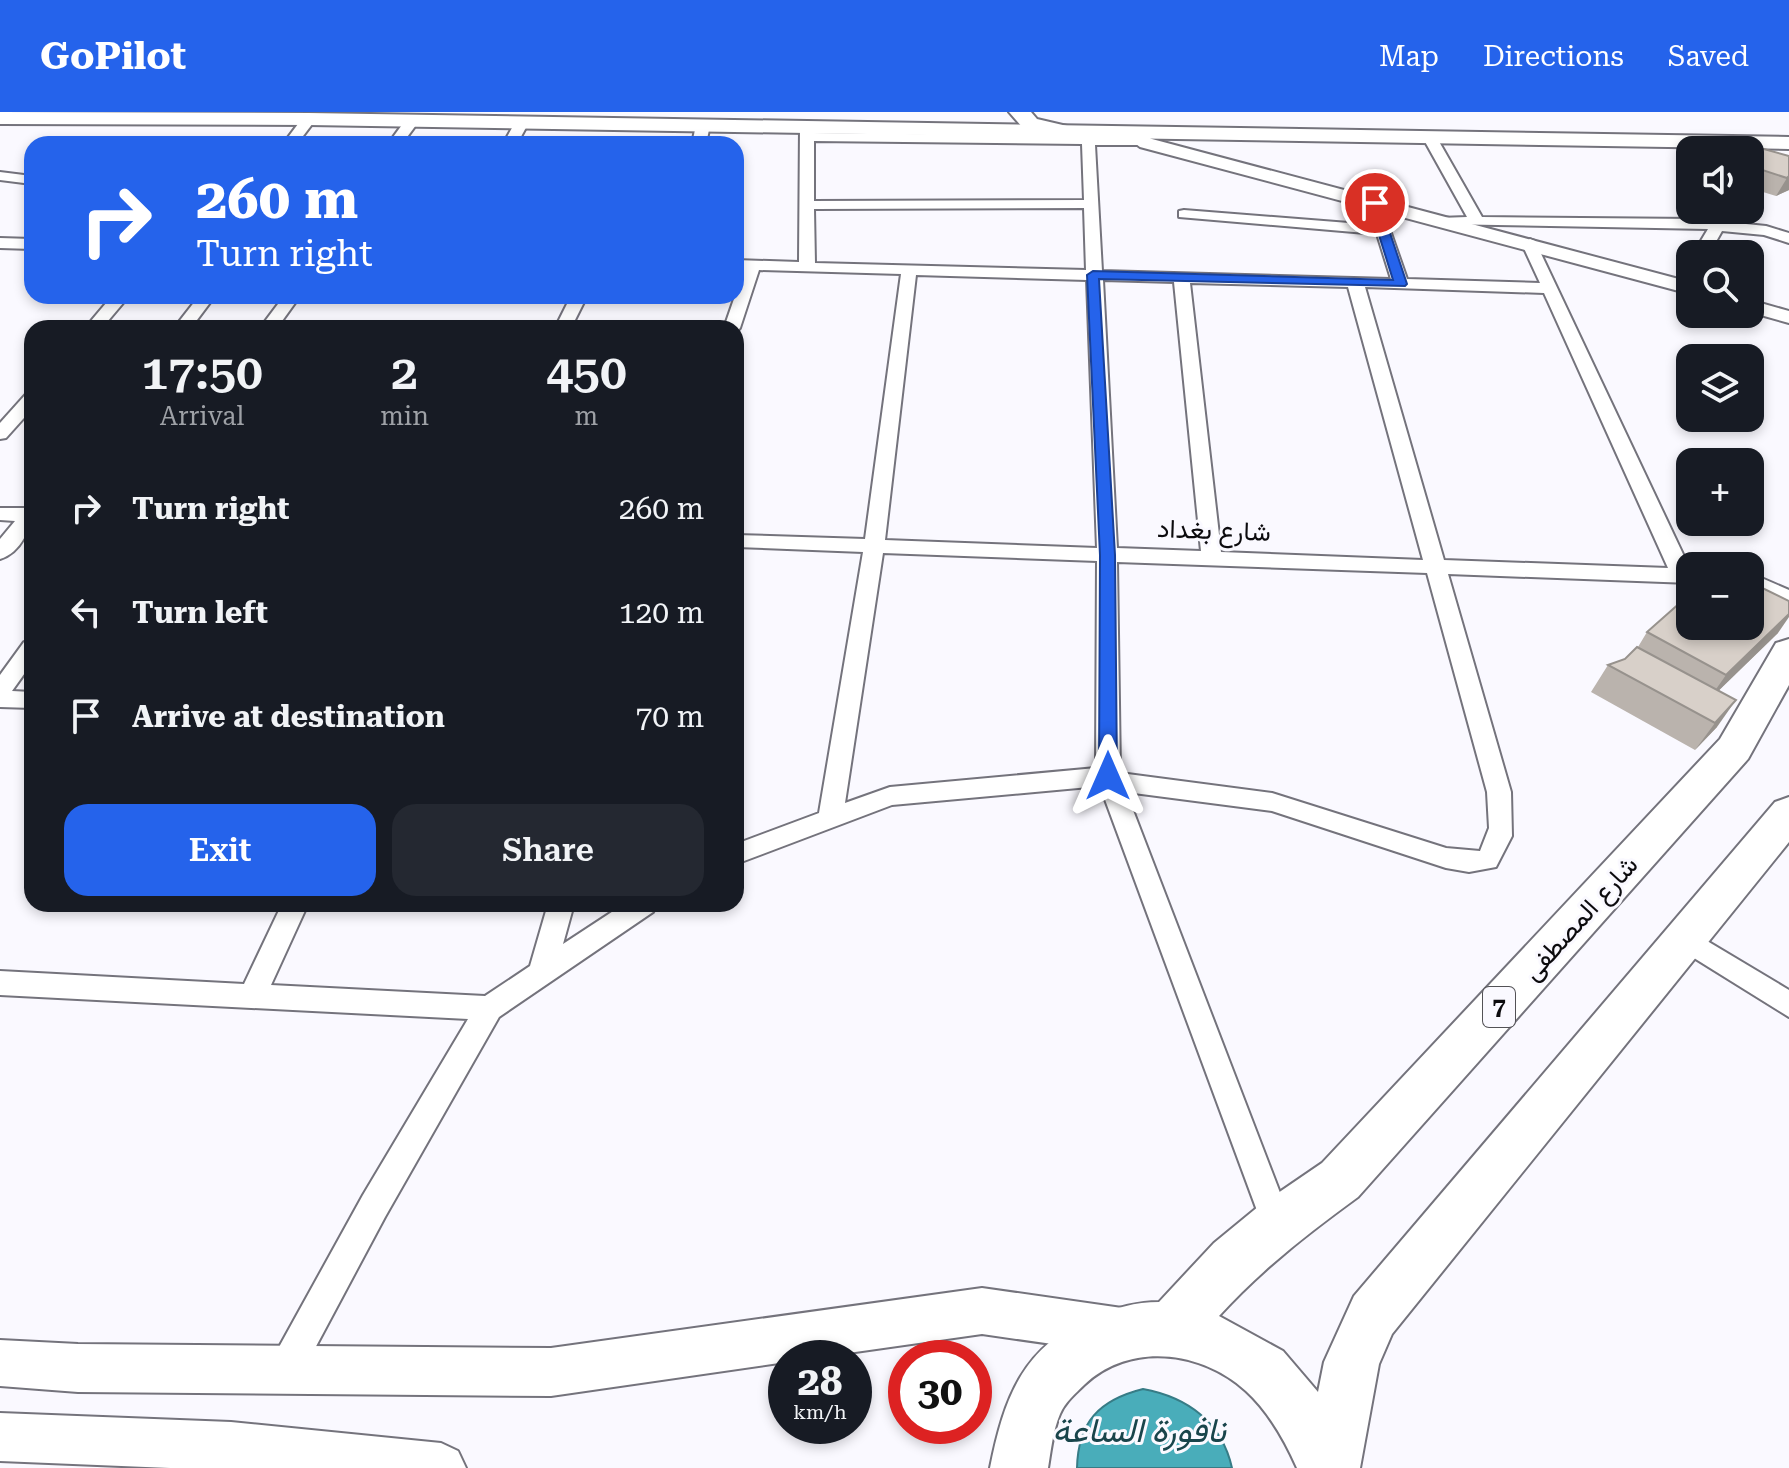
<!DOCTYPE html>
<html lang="en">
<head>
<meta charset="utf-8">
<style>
  body { margin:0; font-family:"Roboto Serif",Vazirmatn,serif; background:#242831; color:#f1f3f6; height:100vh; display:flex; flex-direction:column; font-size:30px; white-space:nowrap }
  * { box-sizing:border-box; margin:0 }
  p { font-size:26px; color:#9ea1a6 }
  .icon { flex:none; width:44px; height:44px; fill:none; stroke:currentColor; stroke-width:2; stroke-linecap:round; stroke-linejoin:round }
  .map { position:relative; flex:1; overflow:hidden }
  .sheet { position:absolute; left:24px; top:208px; width:720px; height:592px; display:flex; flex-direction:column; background:#171b24; border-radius:24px; box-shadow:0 4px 12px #0003 }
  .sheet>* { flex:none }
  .banner { position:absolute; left:24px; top:24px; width:720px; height:168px; border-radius:24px; box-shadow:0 4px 12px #0003; background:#2563eb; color:#fff; overflow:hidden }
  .buttons { position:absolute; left:1676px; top:24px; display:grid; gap:16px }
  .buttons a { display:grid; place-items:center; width:88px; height:88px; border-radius:16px; background:#171b24; box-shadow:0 4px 12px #0003; font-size:40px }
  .speed { position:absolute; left:768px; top:1228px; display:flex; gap:16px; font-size:40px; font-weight:700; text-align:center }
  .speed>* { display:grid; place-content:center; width:104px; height:104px; border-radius:50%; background:#171b24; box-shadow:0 4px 12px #0003; line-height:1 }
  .speed small { font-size:20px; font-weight:400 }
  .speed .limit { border:12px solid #d22; background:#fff; color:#111 }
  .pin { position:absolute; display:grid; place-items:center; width:68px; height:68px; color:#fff; margin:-34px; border:4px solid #fff; border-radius:50%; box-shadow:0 2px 8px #0007 }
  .me { position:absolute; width:88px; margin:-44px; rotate:0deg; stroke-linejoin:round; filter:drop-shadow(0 0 6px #0008) }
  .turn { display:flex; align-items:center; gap:28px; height:168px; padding:0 40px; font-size:36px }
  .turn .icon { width:104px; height:104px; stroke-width:2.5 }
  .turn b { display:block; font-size:56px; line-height:68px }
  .eta { display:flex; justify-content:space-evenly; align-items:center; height:136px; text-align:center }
  .eta b { font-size:48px; font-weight:600; line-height:56px }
  .cta { display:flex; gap:16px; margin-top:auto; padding:16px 40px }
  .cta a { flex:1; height:92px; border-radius:24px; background:#2563eb; color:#fff; font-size:32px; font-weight:600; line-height:92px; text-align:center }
  .cta a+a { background:#242831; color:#f1f3f6 }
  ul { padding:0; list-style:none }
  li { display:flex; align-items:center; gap:24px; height:104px; padding:0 40px }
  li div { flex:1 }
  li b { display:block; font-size:30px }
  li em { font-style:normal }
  header { display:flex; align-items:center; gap:48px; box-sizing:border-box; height:112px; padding:0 40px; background:#2563eb; color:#fff }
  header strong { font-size:38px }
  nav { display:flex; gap:44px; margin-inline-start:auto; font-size:28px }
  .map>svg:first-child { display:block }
  .water { fill:#49adba; stroke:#377c86; stroke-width:2 }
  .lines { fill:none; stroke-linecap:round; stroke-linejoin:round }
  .minor-casing { stroke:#74737c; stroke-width:4 }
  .tertiary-casing { stroke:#74737c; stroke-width:4 }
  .secondary-casing { stroke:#74737c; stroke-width:4 }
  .primary-casing { stroke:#74737c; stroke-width:4 }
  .trunk-casing { stroke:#74737c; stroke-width:4 }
  .minor { fill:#fff; fill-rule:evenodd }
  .tertiary { fill:#fff; fill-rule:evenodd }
  .secondary { fill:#fff; fill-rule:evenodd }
  .primary { fill:#fff; fill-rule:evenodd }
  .trunk { fill:#fff; fill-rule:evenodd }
  .wall { fill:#bab3ad }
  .shaded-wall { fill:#97928d }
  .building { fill:#d8d0c9; stroke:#97928d; stroke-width:2 }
  .route { fill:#2563eb; stroke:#184099; stroke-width:2 }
  .labels { text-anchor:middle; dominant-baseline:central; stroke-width:6; stroke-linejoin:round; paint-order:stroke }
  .shield { fill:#faf9ff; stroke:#535256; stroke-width:2 }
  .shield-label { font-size:24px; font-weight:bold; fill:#0c0b0e }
  .street-label { font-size:26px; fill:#0c0b0e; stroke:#faf9ff }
  .near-water-label { font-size:34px; font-style:italic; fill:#19454b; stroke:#faf9ff }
</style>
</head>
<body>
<header>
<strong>GoPilot</strong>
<nav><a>Map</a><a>Directions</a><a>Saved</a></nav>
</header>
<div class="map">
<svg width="1789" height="1356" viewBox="0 0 1789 1356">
  <rect width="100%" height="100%" fill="#faf9ff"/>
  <path class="water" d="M1143,1277C1187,1285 1222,1310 1232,1356H1077C1078,1310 1099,1288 1143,1277Z"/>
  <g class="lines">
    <defs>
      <g id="minor">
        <path d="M304,4L316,7L297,32H283Z"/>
        <path d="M407,6L419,9L402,32H388Z"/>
        <path d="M522,6L529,10L517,32H503L517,7Z"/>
        <path d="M703,9L710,13L706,32H692L696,13Z"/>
        <path d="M807,11L814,15V21L1081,24L1083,17H1093L1095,24L1145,26L1147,29L1140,33H1095L1102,159L1391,167L1377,122L1179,105V99L1184,98L1374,113V101H1384L1407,167L1540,171L1522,132L1530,127L1535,129L1690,457V471L1448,462L1511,680L1512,724L1496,755L1469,760L1446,756L1272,699L1126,680L1292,1112L1288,1123L1277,1127L1266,1123L1262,1112L1100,674L892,693L736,752V732L819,701L863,440L736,435V423L865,427L901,162L759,158L740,216L736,220V216H724L744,158H736V148L799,150L800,15ZM814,29L1082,32L1084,88L814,89ZM1084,96L1086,158L815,151L814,97ZM916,163L1087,168L1097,436L885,428ZM1103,168L1174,170L1201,439L1117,436ZM1190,171L1348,175L1423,448L1221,440ZM1365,175L1544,181L1668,456L1444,448ZM883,441L1097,449L1096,656L890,675L845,691ZM1117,450L1427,461L1487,680L1489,716L1480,739L1446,736L1272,681L1120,661Z"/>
        <path d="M1430,22L1437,26L1482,105L1696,107L1766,114L1789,121V131L1764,123L1722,119L1709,142H1693L1708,117L1439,112V106L1467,105L1423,26Z"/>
        <path d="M0,60L32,64V72L0,68Z"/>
        <path d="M0,126L32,127V137L0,136Z"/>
        <path d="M1690,157V175L1677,177L1675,174L1684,159Z"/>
        <path d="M112,184H129L102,216H85Z"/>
        <path d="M199,184H215L191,216H174Z"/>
        <path d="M284,184H300L277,216H260Z"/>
        <path d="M571,184H587L571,216H555Z"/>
        <path d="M32,281V297L6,326L0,327V311L26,282Z"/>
        <path d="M0,396H32C32,415 21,441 0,447V427L15,409L0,408Z"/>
        <path d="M1750,461L1789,478V494L1750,476Z"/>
        <path d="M32,527V551L12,579L32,580V596L0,595V563L24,530Z"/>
        <path d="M282,792H308L271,873L485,884L530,854L548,792H574L563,832L624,792H657L653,800L499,905L385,1105L297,1270L285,1275L273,1270L268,1258L273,1246L363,1083L468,907L0,883V859L244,872Z"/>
        <path d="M1687,817L1789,878V905L1678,836L1674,828L1678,820Z"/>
      </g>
      <g id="tertiary">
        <path d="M1129,16L1152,27L1690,170V182L1140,35L1121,21Z"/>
        <path d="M1750,188L1789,199V211L1750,200Z"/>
      </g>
      <g id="secondary">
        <path d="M0,0L309,1L1789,25V37L309,13L0,12Z"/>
        <path d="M982,1176L1122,1196L1138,1203L1145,1219L1138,1235L1122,1242L982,1222L813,1246H786V1250L551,1284L78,1280L0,1274V1228L78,1232L551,1236Z"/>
        <path d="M0,1301L231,1310L441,1331L458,1339L466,1356H170L0,1349Z"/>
      </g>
      <path id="primary" d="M1009,0H1031L1037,7L1067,14L1070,19L1059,25L1023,16Z"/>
      <path id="trunk" d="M1789,527V573L1748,647L1358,1085C1307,1122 1261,1158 1219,1204L1283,1239L1318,1280L1324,1250L1354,1184L1775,690L1789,685V730L1392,1222L1379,1252L1360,1356H1297C1285,1329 1269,1300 1246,1279C1201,1238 1129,1230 1084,1273C1075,1282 1065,1290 1060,1302C1053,1318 1051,1338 1048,1356H990C1004,1286 1023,1233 1093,1205C1115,1196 1135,1190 1159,1190L1214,1131L1259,1094L1322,1051L1720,627L1776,531Z"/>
    </defs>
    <use href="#minor" class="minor-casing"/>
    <use href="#tertiary" class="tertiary-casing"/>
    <use href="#secondary" class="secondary-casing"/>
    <use href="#primary" class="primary-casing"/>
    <use href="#trunk" class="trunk-casing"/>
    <use href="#minor" class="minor"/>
    <use href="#tertiary" class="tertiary"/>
    <use href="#secondary" class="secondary"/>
    <use href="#primary" class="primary"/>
    <use href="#trunk" class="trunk"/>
  </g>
  <g class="wall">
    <path d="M1750,38L1789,44V78L1776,84L1750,76Z"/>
    <path d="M1647,520L1778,521L1718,579L1717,615L1695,638L1591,580L1608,553L1625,547L1638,535Z"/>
  </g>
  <g class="shaded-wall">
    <path d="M1789,64V78L1776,84L1787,66Z"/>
    <path d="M1789,502V505L1778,521L1707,590L1726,563Z"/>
    <path d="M1736,588L1717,615L1695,638L1715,611Z"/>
  </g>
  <g class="building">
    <path d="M1721,34L1727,38H1712L1709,36Z"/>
    <path d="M1764,37L1789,44V64L1787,66L1750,54V38H1739Z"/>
    <path d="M1750,470L1789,489V502L1726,563L1647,520L1690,482V514H1750Z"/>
    <path d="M1637,535L1736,588L1715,611L1608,553L1625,547Z"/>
  </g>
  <path class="route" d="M1375,87L1380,91L1407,172L1405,174L1099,167L1115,443L1117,664L1108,671L1101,669L1099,664L1100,443L1087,163L1093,159L1393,168L1369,91Z"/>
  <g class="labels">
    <rect class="shield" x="1483" y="875" width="32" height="40" rx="6"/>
    <g class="shield-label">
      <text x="1499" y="895">7</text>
    </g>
    <g class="street-label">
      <text transform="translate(1214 418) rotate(2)">شارع بغداد</text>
      <text transform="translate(1580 806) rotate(-48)">شارع المصطفى</text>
    </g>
    <g class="near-water-label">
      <text x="1139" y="1318">نافورة الساعة</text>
    </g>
  </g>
</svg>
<div class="buttons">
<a><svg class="icon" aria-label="sound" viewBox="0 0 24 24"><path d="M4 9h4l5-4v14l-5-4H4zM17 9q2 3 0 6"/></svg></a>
<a><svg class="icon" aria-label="search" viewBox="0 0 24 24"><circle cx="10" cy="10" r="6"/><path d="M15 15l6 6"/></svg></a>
<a><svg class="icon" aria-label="layers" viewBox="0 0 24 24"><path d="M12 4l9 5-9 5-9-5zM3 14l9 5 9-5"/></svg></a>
<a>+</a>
<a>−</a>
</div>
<div class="speed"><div>28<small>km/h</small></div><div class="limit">30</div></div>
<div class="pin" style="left:1375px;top:91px;background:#d93025"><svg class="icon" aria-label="arrive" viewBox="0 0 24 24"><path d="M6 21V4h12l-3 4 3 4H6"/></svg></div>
<svg class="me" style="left:1108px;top:664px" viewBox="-20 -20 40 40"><path d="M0-17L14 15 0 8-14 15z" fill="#2563eb" stroke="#fff" stroke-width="4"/></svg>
<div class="banner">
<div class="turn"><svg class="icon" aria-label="right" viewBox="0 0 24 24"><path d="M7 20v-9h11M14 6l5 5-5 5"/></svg><div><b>260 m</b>Turn right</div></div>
</div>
<section class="sheet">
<div class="eta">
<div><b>17:50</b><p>Arrival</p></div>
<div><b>2</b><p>min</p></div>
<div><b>450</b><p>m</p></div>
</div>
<ul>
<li><svg class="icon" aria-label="right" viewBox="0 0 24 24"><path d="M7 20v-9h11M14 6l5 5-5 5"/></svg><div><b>Turn right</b></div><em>260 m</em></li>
<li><svg class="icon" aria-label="left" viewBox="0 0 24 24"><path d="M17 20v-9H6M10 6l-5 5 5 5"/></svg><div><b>Turn left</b></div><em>120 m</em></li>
<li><svg class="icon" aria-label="arrive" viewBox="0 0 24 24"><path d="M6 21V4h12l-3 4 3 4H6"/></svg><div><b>Arrive at destination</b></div><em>70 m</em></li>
</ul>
<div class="cta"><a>Exit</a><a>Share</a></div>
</section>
</div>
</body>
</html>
